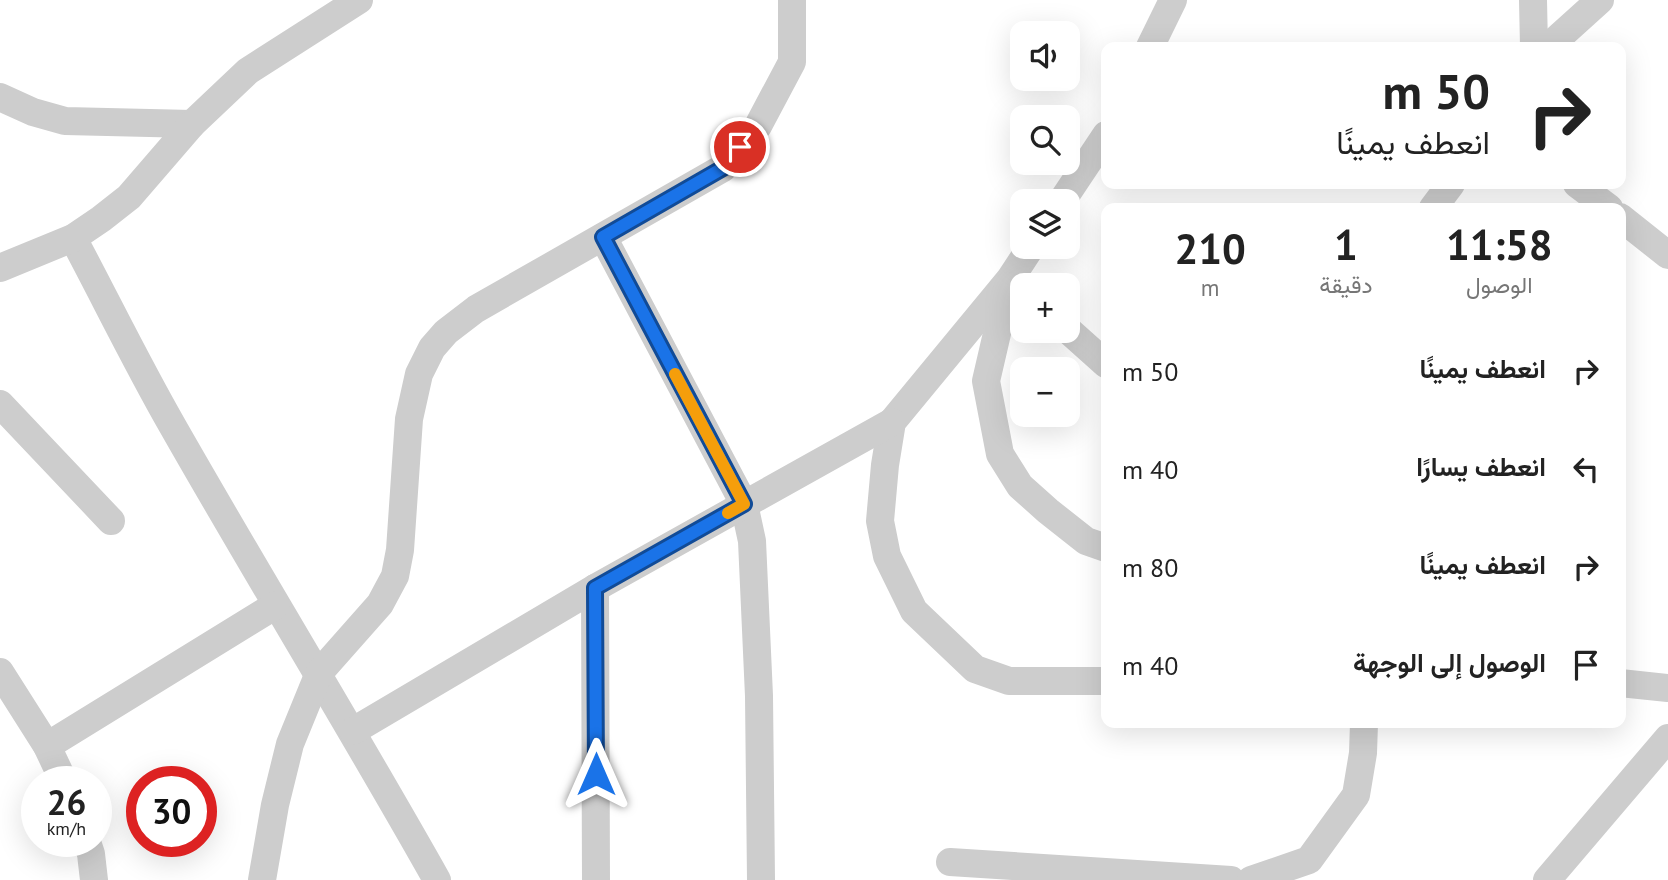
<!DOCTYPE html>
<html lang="ar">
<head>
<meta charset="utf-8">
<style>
  body { margin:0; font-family:"PT Sans",Vazirmatn,sans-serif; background:#f6f6f6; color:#222; direction:rtl; height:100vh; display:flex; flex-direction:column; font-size:26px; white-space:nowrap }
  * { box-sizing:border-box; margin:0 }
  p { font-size:23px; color:#767676 }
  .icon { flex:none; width:38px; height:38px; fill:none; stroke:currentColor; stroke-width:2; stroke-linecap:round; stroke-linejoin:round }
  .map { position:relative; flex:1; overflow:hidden; direction:ltr }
  .drawer { position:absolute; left:1101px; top:203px; width:525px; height:525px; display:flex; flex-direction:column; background:#fff; border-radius:14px; box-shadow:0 7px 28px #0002; direction:rtl }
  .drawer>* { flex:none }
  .hud { position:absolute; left:1101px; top:42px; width:525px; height:147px; border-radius:14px; box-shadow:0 7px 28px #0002; direction:rtl; background:#fff; color:#222; overflow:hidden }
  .buttons { position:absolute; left:1010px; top:21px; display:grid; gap:14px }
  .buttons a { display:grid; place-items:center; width:70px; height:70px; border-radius:14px; background:#fff; box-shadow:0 7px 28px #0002; font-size:35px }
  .speed { position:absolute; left:21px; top:766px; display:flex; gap:14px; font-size:35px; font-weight:700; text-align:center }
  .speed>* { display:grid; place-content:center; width:91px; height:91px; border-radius:50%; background:#fff; box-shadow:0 7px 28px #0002; line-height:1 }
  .speed small { font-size:18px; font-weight:400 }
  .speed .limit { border:10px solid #d22; background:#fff; color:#111 }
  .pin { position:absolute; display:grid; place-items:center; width:60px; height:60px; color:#fff; margin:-30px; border:4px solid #fff; border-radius:50%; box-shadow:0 2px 7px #0007 }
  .me { position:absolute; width:77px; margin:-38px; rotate:0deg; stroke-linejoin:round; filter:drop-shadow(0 0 5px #0008) }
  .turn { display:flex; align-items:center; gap:24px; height:147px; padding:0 21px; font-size:32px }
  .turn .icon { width:91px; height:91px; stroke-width:2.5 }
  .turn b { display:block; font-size:49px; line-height:60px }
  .eta { display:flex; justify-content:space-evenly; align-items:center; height:119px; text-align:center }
  .eta b { font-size:42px; font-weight:600; line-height:49px }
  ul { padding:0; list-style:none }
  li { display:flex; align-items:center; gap:21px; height:98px; padding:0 21px }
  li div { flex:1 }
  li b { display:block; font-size:26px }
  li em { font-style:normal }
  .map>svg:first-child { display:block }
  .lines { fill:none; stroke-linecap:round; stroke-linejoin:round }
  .minor { stroke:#cdcdcd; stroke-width:28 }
  .route-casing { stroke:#114b97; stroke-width:18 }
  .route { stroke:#1a73e8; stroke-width:12 }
  .slow { stroke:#f59e0b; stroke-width:12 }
</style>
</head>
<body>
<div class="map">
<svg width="1668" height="880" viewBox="0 0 1668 880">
  <rect width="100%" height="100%" fill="#fff"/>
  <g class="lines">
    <g class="minor">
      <path d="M1533,0L1534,47"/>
      <path d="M1150,47L1173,0"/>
      <path d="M1548,47L1600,0"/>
      <path d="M0,97L33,112L65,121L192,124"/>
      <path d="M1577,184L1609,208"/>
      <path d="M1062,201L1106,135"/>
      <path d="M1433,208L1451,184"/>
      <path d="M1620,217L1668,255"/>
      <path d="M603,237L744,504L752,541L759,696L761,880"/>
      <path d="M73,238C106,300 137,364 172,425C259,578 351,727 437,880"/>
      <path d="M1031,247L1010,279L892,422L885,465L880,521L887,556L914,611L975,669L1009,681H1106"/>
      <path d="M0,268L73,238L101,219L129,197L192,124L248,71L359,0"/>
      <path d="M1008,286L986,381L1000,454L1020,486L1048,511L1086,541L1106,548"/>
      <path d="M1068,330L1106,364"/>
      <path d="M0,404L111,521"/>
      <path d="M595,588L596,880"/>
      <path d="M0,672L47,746L64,782"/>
      <path d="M1620,683L1668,688"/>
      <path d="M353,731L595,588L892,422"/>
      <path d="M47,746L276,605"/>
      <path d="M87,842L91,854L94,880"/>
      <path d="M950,862L1231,880"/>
      <path d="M262,880L275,805L290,744L319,673L380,604L395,576L400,550L409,419L419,374L432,348L446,332L476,309L723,168L758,126L792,62V0"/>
      <path d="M1251,880L1309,860L1356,795L1363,753L1364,723"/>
      <path d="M1547,880L1668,738"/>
    </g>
  </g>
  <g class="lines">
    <defs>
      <path id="route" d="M596,774L595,588L744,504L603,237L723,168L740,147"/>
    </defs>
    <use href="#route" class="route-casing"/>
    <use href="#route" class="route"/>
    <path class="slow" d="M675,374L744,504L728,513"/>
  </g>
</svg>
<div class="buttons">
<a><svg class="icon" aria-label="sound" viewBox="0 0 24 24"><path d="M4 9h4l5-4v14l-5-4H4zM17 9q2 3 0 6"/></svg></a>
<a><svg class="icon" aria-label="search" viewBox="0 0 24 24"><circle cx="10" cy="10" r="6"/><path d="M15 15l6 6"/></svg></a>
<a><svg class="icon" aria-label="layers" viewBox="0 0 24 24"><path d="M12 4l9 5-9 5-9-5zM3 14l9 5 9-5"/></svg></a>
<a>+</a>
<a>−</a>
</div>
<div class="speed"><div>26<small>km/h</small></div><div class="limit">30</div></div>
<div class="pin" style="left:740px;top:147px;background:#d93025"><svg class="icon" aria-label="arrive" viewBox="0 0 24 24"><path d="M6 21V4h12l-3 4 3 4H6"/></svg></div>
<svg class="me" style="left:596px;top:774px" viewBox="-20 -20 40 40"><path d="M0-17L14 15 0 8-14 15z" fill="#1a73e8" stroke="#fff" stroke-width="4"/></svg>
<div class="hud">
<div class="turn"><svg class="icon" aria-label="right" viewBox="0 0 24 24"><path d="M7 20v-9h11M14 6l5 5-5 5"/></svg><div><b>50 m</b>انعطف يمينًا</div></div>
</div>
<section class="drawer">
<div class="eta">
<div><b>11:58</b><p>الوصول</p></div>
<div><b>1</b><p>دقيقة</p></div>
<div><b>210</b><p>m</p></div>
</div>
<ul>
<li><svg class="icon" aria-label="right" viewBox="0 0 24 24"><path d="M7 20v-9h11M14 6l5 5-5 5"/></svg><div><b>انعطف يمينًا</b></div><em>50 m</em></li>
<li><svg class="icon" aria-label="left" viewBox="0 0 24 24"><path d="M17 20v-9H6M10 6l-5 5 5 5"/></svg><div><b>انعطف يسارًا</b></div><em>40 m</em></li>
<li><svg class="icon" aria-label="right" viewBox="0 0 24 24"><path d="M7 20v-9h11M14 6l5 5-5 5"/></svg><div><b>انعطف يمينًا</b></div><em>80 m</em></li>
<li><svg class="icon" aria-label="arrive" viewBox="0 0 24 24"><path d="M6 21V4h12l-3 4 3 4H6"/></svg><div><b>الوصول إلى الوجهة</b></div><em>40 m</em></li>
</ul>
</section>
</div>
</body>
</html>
